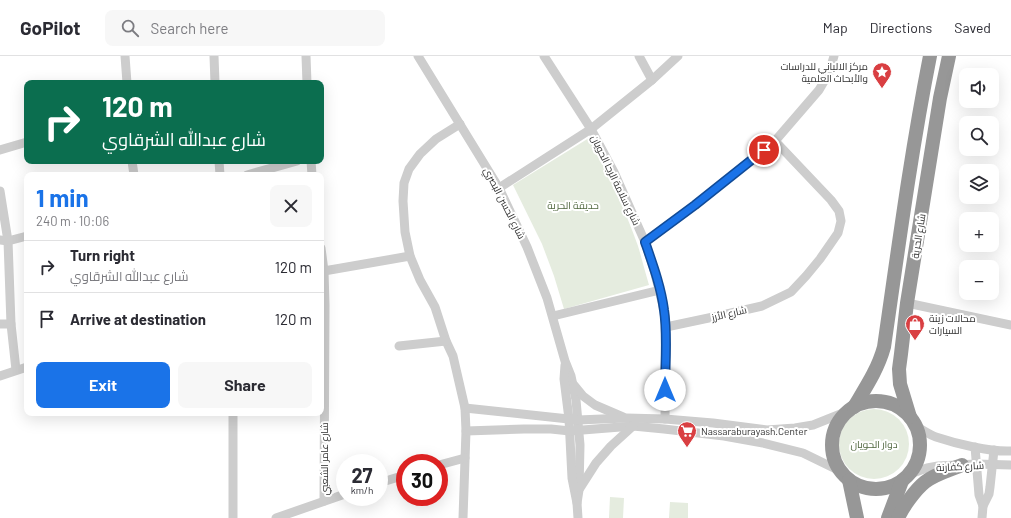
<!DOCTYPE html>
<html lang="en">
<head>
<meta charset="utf-8">
<style>
  body { margin:0; font-family:Barlow,Cairo,sans-serif; background:#f7f7f7; color:#2b2b33; height:100vh; display:flex; flex-direction:column; font-size:15px; white-space:nowrap }
  * { box-sizing:border-box; margin:0 }
  p { font-size:13px; color:#7c7c81 }
  .icon { flex:none; width:22px; height:22px; fill:none; stroke:currentColor; stroke-width:2; stroke-linecap:round; stroke-linejoin:round }
  .map { position:relative; flex:1; overflow:hidden }
  .side { position:absolute; left:24px; top:116px; width:300px; height:244px; display:flex; flex-direction:column; background:#fff; border-radius:8px; box-shadow:0 4px 16px #0002 }
  .side>* { flex:none }
  .hud { position:absolute; left:24px; top:24px; width:300px; height:84px; border-radius:8px; box-shadow:0 4px 16px #0002; background:#0b6e4f; color:#fff; overflow:hidden }
  .controls { position:absolute; left:959px; top:12px; display:grid; gap:8px }
  .controls a { display:grid; place-items:center; width:40px; height:40px; border-radius:8px; background:#fff; box-shadow:0 4px 16px #0002; font-size:20px }
  .speed { position:absolute; left:336px; top:398px; display:flex; gap:8px; font-size:20px; font-weight:700; text-align:center }
  .speed>* { display:grid; place-content:center; width:52px; height:52px; border-radius:50%; background:#fff; box-shadow:0 4px 16px #0002; line-height:1 }
  .speed small { font-size:10px; font-weight:400 }
  .speed .limit { border:6px solid #d22; background:#fff; color:#111 }
  .pin { position:absolute; display:grid; place-items:center; width:34px; height:34px; color:#fff; margin:-17px; border:2px solid #fff; border-radius:50%; box-shadow:0 1px 4px #0007 }
  .me { position:absolute; width:44px; margin:-22px; rotate:0deg; stroke-linejoin:round; filter:drop-shadow(0 0 3px #0008) }
  .turn { display:flex; align-items:center; gap:14px; height:84px; padding:0 12px; font-size:18px }
  .turn .icon { width:52px; height:52px; stroke-width:2.5 }
  .turn b { display:block; font-size:28px; line-height:34px }
  .round { display:grid; place-items:center; flex:none; width:42px; height:42px; border-radius:8px; background:#f7f7f7 }
  .head { display:flex; align-items:center; justify-content:space-between; height:68px; padding:0 12px }
  h1 { font-size:24px; font-weight:700; line-height:30px; color:#1a73e8 }
  .primary-button { display:flex; gap:8px; margin-top:auto; padding:8px 12px }
  .primary-button a { flex:1; height:46px; border-radius:8px; background:#1a73e8; color:#fff; font-size:16px; font-weight:700; line-height:46px; text-align:center }
  .primary-button a+a { background:#f7f7f7; color:#2b2b33 }
  ul { padding:0; list-style:none }
  li { display:flex; align-items:center; gap:12px; height:52px; padding:0 12px; border-top:1px solid #e1e1e2 }
  li div { flex:1 }
  li b { display:block; font-size:15px }
  li em { font-style:normal }
  header { display:flex; align-items:center; gap:24px; box-sizing:border-box; height:56px; padding:0 20px; background:#fff; border-bottom:1px solid #e1e1e2 }
  header strong { font-size:19px }
  nav { display:flex; gap:22px; margin-inline-start:auto; font-size:14px }
  .search { width:280px; height:36px; background:#f7f7f7; display:flex; align-items:center; gap:10px; box-sizing:border-box; padding:0 14px; border-radius:8px; color:#7c7c81; font-size:15px }
  .map>svg:first-child { display:block }
  .green { fill:#e5ecdf }
  .lines { fill:none; stroke-linecap:round; stroke-linejoin:round }
  .minor { stroke:#cdcdcd; stroke-width:9 }
  .highway { stroke:#979797; stroke-width:14 }
  .route-casing { stroke:#114b97; stroke-width:10 }
  .route { stroke:#1a73e8; stroke-width:7 }
  .labels { text-anchor:middle; dominant-baseline:central; stroke-width:4; stroke-linejoin:round; paint-order:stroke }
  .poi-label { font-size:10px; fill:#303030; stroke:#fff; text-anchor:start }
  .street-label { font-size:10px; fill:#303030; stroke:#fff }
  .park-label { font-size:10px; fill:#516840; stroke:#fff }
</style>
</head>
<body>
<header>
<strong>GoPilot</strong>
<div class="search"><svg class="icon" aria-label="search" viewBox="0 0 24 24"><circle cx="10" cy="10" r="6"/><path d="M15 15l6 6"/></svg>Search here</div>
<nav><a>Map</a><a>Directions</a><a>Saved</a></nav>
</header>
<div class="map">
<svg width="1011" height="462" viewBox="0 0 1011 462">
  <rect width="100%" height="100%" fill="#fff"/>
  <g class="green">
    <path d="M589,82C608,117 625,153 638,190C642,203 645,216 649,229L564,253L554,220L542,188L513,129Z"/>
    <circle cx="874" cy="388" r="35"/>
    <path d="M610,441L624,442L623,462H609Z"/>
    <path d="M670,446L688,447V462H669Z"/>
  </g>
  <g class="lines">
    <g class="minor">
      <path d="M125,0L127,27"/>
      <path d="M214,0L215,27"/>
      <path d="M306,0L307,27"/>
      <path d="M418,0L499,132L527,191L547,242L565,305L571,320L576,344L580,389L579,434L577,447"/>
      <path d="M544,0L591,73L614,116L645,186L654,214L664,254L666,271L665,363"/>
      <path d="M639,0L652,24"/>
      <path d="M460,68L436,83L420,98L409,113L404,127L403,145L405,176L410,200L420,224L435,251L446,285L453,300L465,352L466,375L463,462"/>
      <path d="M0,94L27,86"/>
      <path d="M132,105L134,119"/>
      <path d="M219,105L220,119"/>
      <path d="M311,105L312,119"/>
      <path d="M247,119L297,105"/>
      <path d="M499,132L591,73L652,24L678,0"/>
      <path d="M0,135L8,185L11,268L16,314"/>
      <path d="M0,184L8,185L27,180"/>
      <path d="M645,186L695,149L775,85L819,34L829,17L834,0"/>
      <path d="M321,192L324,215L325,249L324,445"/>
      <path d="M324,215L410,200"/>
      <path d="M907,247L1011,269"/>
      <path d="M553,260L660,234"/>
      <path d="M0,268H11"/>
      <path d="M666,271L718,260L762,250L791,236L806,220L820,203L838,177L841,165L839,155L831,144L775,85"/>
      <path d="M399,290L446,285"/>
      <path d="M565,309L564,323L569,363L572,422L577,447L578,462"/>
      <path d="M0,320L27,311"/>
      <path d="M574,329L583,340L595,349L623,361"/>
      <path d="M465,352L578,364L626,362L665,363L713,367L767,374L795,372L813,369L848,355"/>
      <path d="M917,371C923,374 930,379 936,381C957,388 990,396 1011,395"/>
      <path d="M466,375L524,373H551L570,375L633,370L664,373L724,380L763,387L803,397L840,415"/>
      <path d="M975,391L979,439L983,450"/>
      <path d="M439,409L465,402"/>
      <path d="M910,418L927,412L938,410L976,408L1011,409"/>
      <path d="M379,427L405,419"/>
      <path d="M580,432L596,407L611,390L633,370"/>
      <path d="M233,462V357"/>
      <path d="M276,462L345,438"/>
      <path d="M982,462L983,450L989,438L990,431L994,394"/>
    </g>
    <g class="highway">
      <circle cx="876" cy="389" r="44"/>
      <path d="M854,351C866,331 878,313 884,291C898,194 911,96 930,0"/>
      <path d="M910,361L900,328L899,313L901,298L907,247L940,42L949,0"/>
      <path d="M849,424L857,462"/>
      <path d="M888,462L902,425"/>
      <path d="M898,462C903,451 915,434 925,426C935,418 950,414 962,409"/>
    </g>
  </g>
  <g class="lines">
    <defs>
      <path id="route" d="M665,334C665,308 668,280 664,254C661,231 653,209 645,186L695,149L764,94"/>
    </defs>
    <use href="#route" class="route-casing"/>
    <use href="#route" class="route"/>
  </g>
  <defs>
    <symbol id="sight-pin" viewBox="-11 -11 22 30"><path d="M0 17L-7.5 6A9.5 9.5 0 1 1 7.5 6Z" fill="#d93f42" stroke="#fff"/><path d="M0-6L1.8-2.2L6-1.7L2.9 1.2L3.7 5.4L0 3.3L-3.7 5.4L-2.9 1.2L-6-1.7L-1.8-2.2Z" fill="#fff"/></symbol>
    <symbol id="shop-pin" viewBox="-11 -11 22 30"><path d="M0 17L-7.5 6A9.5 9.5 0 1 1 7.5 6Z" fill="#d93f42" stroke="#fff"/><path d="M-5-2.5h2.3a2.7 3.5 0 0 1 5.4 0H5L5.5 6h-11ZM-1.5-2.5h3a1.5 2.3 0 0 0-3 0Z" fill="#fff"/></symbol>
    <symbol id="supermarket-pin" viewBox="-11 -11 22 30"><path d="M0 17L-7.5 6A9.5 9.5 0 1 1 7.5 6Z" fill="#d93f42" stroke="#fff"/><path d="M-6-5.5h2.5l.6 2H6L4.5 2H-2.5L-4.4-4H-6ZM-1.5 3.2a1.3 1.3 0 1 0 .1 0ZM3 3.2a1.3 1.3 0 1 0 .1 0Z" fill="#fff"/></symbol>
  </defs>
  <g fill-rule="evenodd">
    <use href="#sight-pin" x="871" y="5" width="22" height="30"/>
    <use href="#shop-pin" x="904" y="257" width="22" height="30"/>
    <use href="#supermarket-pin" x="676" y="364" width="22" height="30"/>
  </g>
  <g class="labels">
    <g class="poi-label">
      <text x="868" y="10" text-anchor="end">مركز الالباني للدراسات<tspan x="868" dy="12">والأبحاث العلمية</tspan></text>
      <text x="929" y="262">محالات زينة<tspan x="929" dy="12">السيارات</tspan></text>
      <text x="701" y="375">Nassaraburayash.Center</text>
    </g>
    <g class="street-label">
      <text transform="translate(616 124) rotate(64)">شارع سلامة الرجا الحويان</text>
      <text transform="translate(505 147) rotate(63)">شارع الحسن البصري</text>
      <text transform="translate(918 180) rotate(-81)">شارع الحرية</text>
      <text transform="translate(729 257) rotate(-13)">شارع الأرز</text>
      <text transform="translate(324 403) rotate(-90)">شارع عامر الشعبي</text>
      <text transform="translate(960 410) rotate(-3)">شارع كفارنة</text>
    </g>
    <g class="park-label">
      <text x="573" y="149">حديقة الحرية</text>
      <text x="874" y="388">دوار الحويان</text>
    </g>
  </g>
</svg>
<div class="controls">
<a><svg class="icon" aria-label="sound" viewBox="0 0 24 24"><path d="M4 9h4l5-4v14l-5-4H4zM17 9q2 3 0 6"/></svg></a>
<a><svg class="icon" aria-label="search" viewBox="0 0 24 24"><circle cx="10" cy="10" r="6"/><path d="M15 15l6 6"/></svg></a>
<a><svg class="icon" aria-label="layers" viewBox="0 0 24 24"><path d="M12 4l9 5-9 5-9-5zM3 14l9 5 9-5"/></svg></a>
<a>+</a>
<a>−</a>
</div>
<div class="speed"><div>27<small>km/h</small></div><div class="limit">30</div></div>
<div class="pin" style="left:764px;top:94px;background:#d93025"><svg class="icon" aria-label="arrive" viewBox="0 0 24 24"><path d="M6 21V4h12l-3 4 3 4H6"/></svg></div>
<svg class="me" style="left:665px;top:334px" viewBox="-20 -20 40 40"><circle r="19" fill="#fff"/><path d="M0-13L10 11 0 6-10 11z" fill="#1a73e8"/></svg>
<div class="hud">
<div class="turn"><svg class="icon" aria-label="right" viewBox="0 0 24 24"><path d="M7 20v-9h11M14 6l5 5-5 5"/></svg><div><b>120 m</b>شارع عبدالله الشرقاوي</div></div>
</div>
<section class="side">
<div class="head"><div><h1>1 min</h1><p>240 m · 10:06</p></div><a class="round"><svg class="icon" aria-label="close" viewBox="0 0 24 24"><path d="M6 6l12 12M18 6L6 18"/></svg></a></div>
<ul>
<li><svg class="icon" aria-label="right" viewBox="0 0 24 24"><path d="M7 20v-9h11M14 6l5 5-5 5"/></svg><div><b>Turn right</b><p>شارع عبدالله الشرقاوي</p></div><em>120 m</em></li>
<li><svg class="icon" aria-label="arrive" viewBox="0 0 24 24"><path d="M6 21V4h12l-3 4 3 4H6"/></svg><div><b>Arrive at destination</b></div><em>120 m</em></li>
</ul>
<div class="primary-button"><a>Exit</a><a>Share</a></div>
</section>
</div>
</body>
</html>
